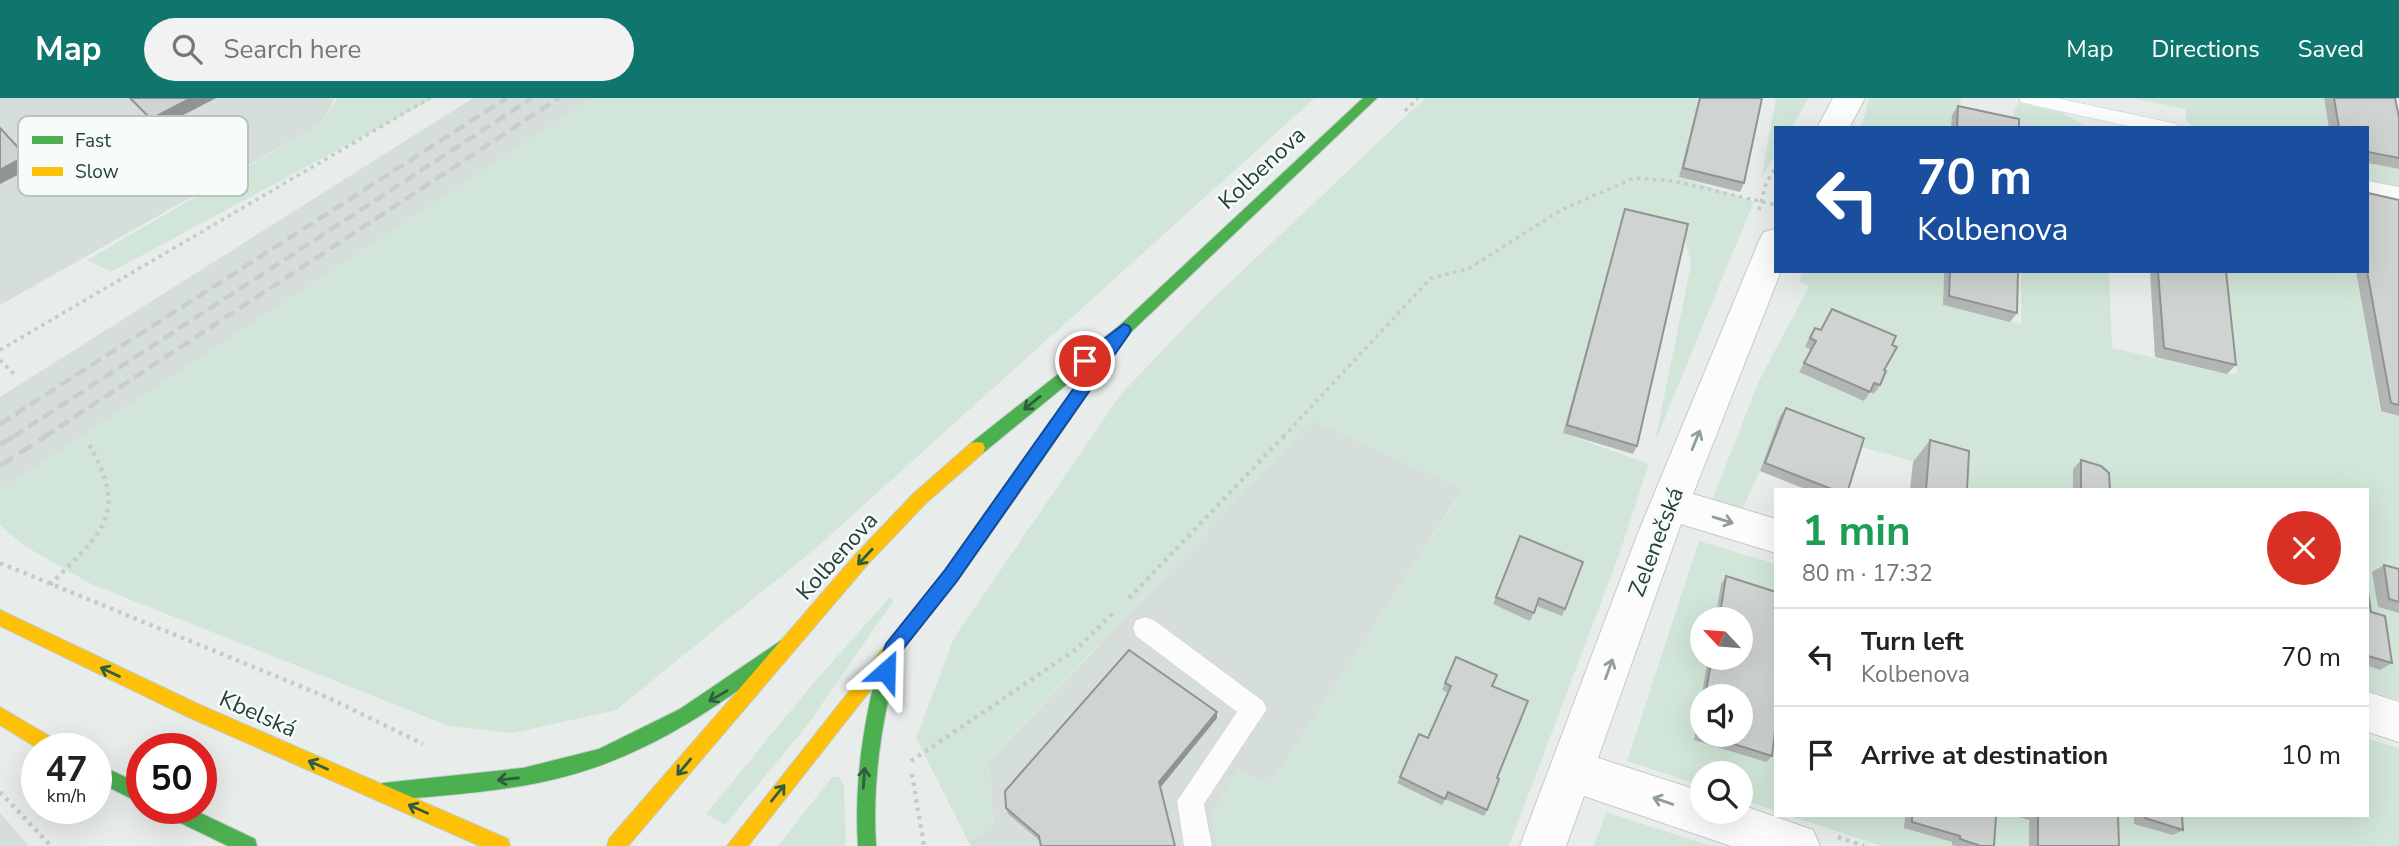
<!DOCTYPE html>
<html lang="en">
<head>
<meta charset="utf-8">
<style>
  body { margin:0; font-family:"Nunito Sans",sans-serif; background:#f2f2f2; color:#222; height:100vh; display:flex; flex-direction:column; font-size:26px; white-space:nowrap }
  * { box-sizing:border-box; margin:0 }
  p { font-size:23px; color:#767676 }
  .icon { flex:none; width:38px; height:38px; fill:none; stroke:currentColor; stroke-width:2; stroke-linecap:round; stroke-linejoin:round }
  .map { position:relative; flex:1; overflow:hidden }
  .panel { position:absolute; left:1774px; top:390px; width:595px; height:329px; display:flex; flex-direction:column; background:#fff; border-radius:0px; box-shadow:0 7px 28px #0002 }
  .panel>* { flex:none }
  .guide { position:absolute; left:1774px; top:28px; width:595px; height:147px; border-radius:0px; box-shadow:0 7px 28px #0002; background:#1a4fa0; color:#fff; overflow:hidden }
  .needle { width:46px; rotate:296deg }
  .buttons { position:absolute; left:1690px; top:509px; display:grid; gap:14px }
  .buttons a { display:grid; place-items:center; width:63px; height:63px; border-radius:50%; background:#fff; box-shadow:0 7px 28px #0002; font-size:35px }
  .speed { position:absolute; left:21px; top:635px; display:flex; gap:14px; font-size:35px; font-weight:700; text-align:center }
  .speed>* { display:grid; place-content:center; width:91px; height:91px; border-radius:50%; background:#fff; box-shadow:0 7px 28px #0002; line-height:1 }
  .speed small { font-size:18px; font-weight:400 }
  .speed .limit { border:10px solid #d22; background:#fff; color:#111 }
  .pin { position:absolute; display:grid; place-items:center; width:60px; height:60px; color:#fff; margin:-30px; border:4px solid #fff; border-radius:50%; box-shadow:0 2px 7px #0007 }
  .me { position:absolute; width:77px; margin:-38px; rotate:25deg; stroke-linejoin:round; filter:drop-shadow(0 0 5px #0008) }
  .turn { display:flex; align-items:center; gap:24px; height:147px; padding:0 28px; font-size:32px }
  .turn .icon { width:91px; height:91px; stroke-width:2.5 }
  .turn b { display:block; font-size:49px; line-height:60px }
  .round { display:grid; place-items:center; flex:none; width:74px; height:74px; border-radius:37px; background:#f2f2f2 }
  .headline { display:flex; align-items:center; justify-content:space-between; height:119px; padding:0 28px }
  h1 { font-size:42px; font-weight:700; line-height:52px; color:#1e9e55 }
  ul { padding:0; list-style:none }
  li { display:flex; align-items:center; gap:21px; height:98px; padding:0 28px; border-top:2px solid #e0e0e0 }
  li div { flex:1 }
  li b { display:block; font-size:26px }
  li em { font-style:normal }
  header { display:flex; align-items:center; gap:42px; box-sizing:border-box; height:98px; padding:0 35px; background:#0f766e; color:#fff }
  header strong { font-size:33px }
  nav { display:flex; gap:38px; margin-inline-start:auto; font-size:24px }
  .search { width:490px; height:63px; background:#f2f2f2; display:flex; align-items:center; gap:18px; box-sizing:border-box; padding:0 24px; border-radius:38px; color:#767676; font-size:26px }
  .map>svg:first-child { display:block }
  .built { fill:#d6dedb }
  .green { fill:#d1e6d8; fill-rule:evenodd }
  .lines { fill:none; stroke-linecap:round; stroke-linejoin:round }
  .lane-casing { stroke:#c5cac8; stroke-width:1 }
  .street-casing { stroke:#c5cac8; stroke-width:2 }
  .fast-casing { stroke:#c3cbc8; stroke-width:2 }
  .slow-casing { stroke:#c3cbc8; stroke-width:2 }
  .path-far1 { stroke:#c3ccca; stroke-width:3.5; stroke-dasharray:3.5 4.5; stroke-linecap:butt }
  .path { stroke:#c3ccca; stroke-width:4.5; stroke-dasharray:3.5 5; stroke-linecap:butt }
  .lane { fill:#fcfcfc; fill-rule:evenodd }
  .street { fill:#fcfcfc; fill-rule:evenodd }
  .fast { fill:#4caf50; fill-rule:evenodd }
  .slow { fill:#ffc107; fill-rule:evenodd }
  .rail-far1 { stroke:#c9cdcc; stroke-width:4.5; stroke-dasharray:12 6; stroke-linecap:butt }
  .rail { stroke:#c9cdcc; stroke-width:5; stroke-dasharray:15 8; stroke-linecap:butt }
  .wall { fill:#b2b6b5; fill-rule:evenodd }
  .shaded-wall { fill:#919493 }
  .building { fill:#cfd4d2; stroke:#919493; stroke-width:2 }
  .oneway { stroke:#2e5d40 }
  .oneway2 { stroke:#909f9b }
  .route { fill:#1a73e8; stroke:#114b97; stroke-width:2 }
  .labels { text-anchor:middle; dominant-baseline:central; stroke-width:5; stroke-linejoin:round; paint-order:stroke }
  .street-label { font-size:23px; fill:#24423a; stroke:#f7fbf9 }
  .key { fill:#f7fbf9; stroke:#b8c4c0; stroke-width:2 }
  .key-label { font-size:19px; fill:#24423a }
</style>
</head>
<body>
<header>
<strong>Map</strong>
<div class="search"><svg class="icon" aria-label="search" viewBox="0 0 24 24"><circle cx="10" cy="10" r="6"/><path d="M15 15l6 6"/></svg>Search here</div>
<nav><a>Map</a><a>Directions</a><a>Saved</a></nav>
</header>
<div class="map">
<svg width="2399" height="748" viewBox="0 0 2399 748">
  <rect width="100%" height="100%" fill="#e8edeb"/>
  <g class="built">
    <path d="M0,0H335L321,26L0,207Z"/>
    <path d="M473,0H593L0,393V299Z"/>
    <path d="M1312,322L1463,391L1270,687L1237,672L1211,720L1218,748H971L968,743L993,728L989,663Z"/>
    <path d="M0,715L29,748H0Z"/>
  </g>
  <g class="green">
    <path d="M337,0H434L111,174L87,162L321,26Z"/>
    <path d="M593,0H1315L816,450L616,612L513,635L449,628L91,486L23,447L0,427V393Z"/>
    <path d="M1425,0H1699L1679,79L1754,103L1655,344L1691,166L1684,136L1622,120L1563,335L1649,366L1620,454L1509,748H1218L1211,720L1237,672L1270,686L1463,392L1312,322L989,662L993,729L968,743L916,640L954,540L1121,296L1205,208ZM1448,595L1525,610L1493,686L1445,700L1426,647Z"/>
    <path d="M1776,0H1809L1791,30H1776V55L1761,81Z"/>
    <path d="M1869,0H1961L1960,19L1951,30H1861Z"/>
    <path d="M2132,0H2324L2329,30H2194L2186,22V11Z"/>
    <path d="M2018,5L2063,15L2088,30H2013L2011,22Z"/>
    <path d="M2368,65L2399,71V113L2368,106Z"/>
    <path d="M1803,173H1944L1943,207L2021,226V173H2109L2112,250L2227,276L2237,275L2227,173H2356L2380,313L2399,318V481L2378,509L2399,515V602L2368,593V392H2101L2073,371V392H1966L1951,374L1858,348L1760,373L1742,412L1712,402L1759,283L1809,188L1799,184ZM1811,239L1891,258L1873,296L1799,273L1811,252L1805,249Z"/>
    <path d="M1699,443L1776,466V503L1721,486L1715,521L1703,522V560H1708L1694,641L1765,664L1770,631L1776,633V713L1741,701V676H1703V688L1627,663Z"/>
    <path d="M890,499L894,502L808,626L725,727L706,716L816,582Z"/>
    <path d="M2368,641L2399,650V748H2109L2108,718H2134L2135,726L2172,718H2368Z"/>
    <path d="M832,679H839L844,688L846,748H778Z"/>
    <path d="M1606,714L1711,748H1594Z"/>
    <path d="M1790,718H1905L1904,730L1952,744L1956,748H1881Z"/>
    <path d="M1987,718H2015L2029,722V748H1986Z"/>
  </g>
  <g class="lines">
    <defs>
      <g id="lane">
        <path d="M2019,0H2057L2168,24L2175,25L2177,30H2137L2028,6L2021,4Z"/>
        <path d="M2368,83L2399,89V103L2368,97Z"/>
        <path d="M1145,519L1154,522L1263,603L1267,611L1204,706L1212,748H1184L1177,703L1237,614L1136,538L1133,530L1136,522Z"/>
      </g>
      <g id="street">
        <path d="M1833,0H1865L1849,30H1817Z"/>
        <path d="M1776,131V173H1781L1693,396L1776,421V455L1681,426L1598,660L1703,694V714H1741V707L1813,732L1820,748H1731L1584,698L1566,748H1520L1638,435L1759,143L1764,134Z"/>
        <path d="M2368,594L2399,604V644L2368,634Z"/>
      </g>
      <g id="fast">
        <path d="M1363,0H1377L1129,236L1101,258L1107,260L1109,264L1107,268L1019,395H1007L1005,390L1007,385L1093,265L983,355H971L969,350L971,345L1119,228Z"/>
        <path d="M792,535L798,538L801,543L798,548C728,602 654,655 567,678C508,694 445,697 383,703L377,700L374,694L377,688L383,685L523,670L599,651L680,611Z"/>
        <path d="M887,560L893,562L896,568C881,628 872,686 876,748H858C854,686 863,628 878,568L881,562Z"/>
        <path d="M96,665L142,687V706L96,683Z"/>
        <path d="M160,710H190L255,741L257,748H228L162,716Z"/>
      </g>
      <g id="slow">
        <path d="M977,344L983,345L985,350L983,355L925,406L868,466L628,748H607L609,741L856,456L913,396L971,345Z"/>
        <path d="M1013,383L1019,385L1021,390L1019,395L957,482L748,748H727L945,472L1007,385Z"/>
        <path d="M0,512L198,606L508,741L510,748H480L186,618L0,528Z"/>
        <path d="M0,609L61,645L64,651H39L0,627Z"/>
      </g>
    </defs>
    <use href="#lane" class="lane-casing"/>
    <use href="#street" class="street-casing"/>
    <use href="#fast" class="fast-casing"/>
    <use href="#slow" class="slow-casing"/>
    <g class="path-far1">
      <path d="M1405,13L1418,0"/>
      <path d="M1759,112L1765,88L1776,68"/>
      <path d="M0,252L430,0"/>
      <path d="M0,262L15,277"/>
      <path d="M1283,339L1431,180L1468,171L1561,112L1634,80L1673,83L1776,107"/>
    </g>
    <g class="path">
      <path d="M0,465L329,600L423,646"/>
      <path d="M50,487C102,433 131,417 87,343"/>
      <path d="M1129,500L1285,337"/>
      <path d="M911,663L1078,550L1115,513"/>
      <path d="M912,676L924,748"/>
      <path d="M0,694L51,748"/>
      <path d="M1838,739L1864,748"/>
    </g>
    <use href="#lane" class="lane"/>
    <use href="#street" class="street"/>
    <use href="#fast" class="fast"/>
    <use href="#slow" class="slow"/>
    <g class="rail-far1">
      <path d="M0,326L507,0"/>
      <path d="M13,339L532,0"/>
      <path d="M44,339L559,0"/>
    </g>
    <g class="rail">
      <path d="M0,347L15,337"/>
      <path d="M0,368L47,337"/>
    </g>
  </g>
  <g class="wall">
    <path d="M129,0H216L158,30Z"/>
    <path d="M1699,0H1762L1744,85L1740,94L1679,79Z"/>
    <path d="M2324,0H2395L2399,19V71L2368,65V30H2329Z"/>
    <path d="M1958,8L2019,30H1951L1952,17Z"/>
    <path d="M2399,102V318L2381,313L2356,173H2368Z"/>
    <path d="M1625,111L1637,348L1633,356L1563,335Z"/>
    <path d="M1944,173H2018L2017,215L2010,224L1943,207Z"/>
    <path d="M2150,173H2226L2236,267L2227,276L2155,259Z"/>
    <path d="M1832,211L1892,247L1880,287L1874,296L1870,294L1864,303L1799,274L1811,252L1805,249L1810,238L1815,230L1821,232Z"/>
    <path d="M1786,310L1848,392H1808L1760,373L1780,318Z"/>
    <path d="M1930,342L1967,392H1910L1913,364Z"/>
    <path d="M2081,362L2110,392H2073V371Z"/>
    <path d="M1520,438L1565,511L1562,518L1537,508L1530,523L1493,506Z"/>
    <path d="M2384,467L2399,471V515L2378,509L2372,474Z"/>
    <path d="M1726,478L1776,494V633H1775L1772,658L1766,664L1694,642L1708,560H1741V522H1715L1721,486ZM1703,598H1741V637H1703Z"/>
    <path d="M2368,494L2371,514L2392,565L2380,572L2368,568Z"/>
    <path d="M1456,559L1492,588L1497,680L1487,712L1484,718L1445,701L1442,707L1397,685L1400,679L1428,640L1448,595L1442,592Z"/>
    <path d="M1217,620L1160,689L1040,743L1008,716L1006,710Z"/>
    <path d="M1905,718H1996L1994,748H1956L1952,747V744L1904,730Z"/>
    <path d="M2015,718H2118L2119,748H2029V722Z"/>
    <path d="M2134,718H2182L2183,732L2173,737L2134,726Z"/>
  </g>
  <g class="shaded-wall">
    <path d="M191,0H216L158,30L151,21Z"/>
    <path d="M0,29L35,68L0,86Z"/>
    <path d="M1217,614V620L1160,690L1159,684Z"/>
  </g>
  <g class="building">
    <path d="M130,0H191L151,21Z"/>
    <path d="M1700,0H1762L1744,85L1683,70Z"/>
    <path d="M2334,0H2395L2399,19V60L2368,54V30H2339Z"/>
    <path d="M1958,8L2019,21V30H1957Z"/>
    <path d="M0,30L26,58L0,72Z"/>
    <path d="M2368,95L2399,102V307L2391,305L2367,173Z"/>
    <path d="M1625,111L1688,126L1637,348L1567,327Z"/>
    <path d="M1950,173H2018L2017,215L1949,198Z"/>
    <path d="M2158,173H2226L2236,267L2164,250Z"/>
    <path d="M1832,211L1896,238L1892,247L1897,249L1884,272L1886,273L1880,287L1874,285L1870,294L1804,265L1816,243L1810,240L1815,230L1821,232Z"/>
    <path d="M1786,310L1864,340L1848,392H1834L1765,365Z"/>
    <path d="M1930,342L1969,353L1967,392H1926Z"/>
    <path d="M2081,362L2101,368L2109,375L2110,392H2081Z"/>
    <path d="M1520,438L1583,464L1565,511L1539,500L1534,515L1496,499Z"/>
    <path d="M2384,467L2399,471V504L2389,501Z"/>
    <path d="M1726,478L1776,494V625L1772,658L1705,637H1741V598H1705L1712,560H1741V522H1719Z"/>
    <path d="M2368,494L2371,514L2385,518L2392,565L2368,558Z"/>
    <path d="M1129,552L1217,614L1159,684L1175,748H1041L1039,738L1006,710L1005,693Z"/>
    <path d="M1456,559L1497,577L1492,588L1528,603L1497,680L1499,681L1487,712L1448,694L1445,701L1400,679L1419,636L1428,640L1451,588L1445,585Z"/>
    <path d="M1703,613V636L1699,635Z"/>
    <path d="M1912,718H1996L1994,748H1981L1960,741V738L1912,724Z"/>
    <path d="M2038,718H2118L2119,748H2038Z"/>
    <path d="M2145,718H2182L2183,732L2145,720Z"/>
  </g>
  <defs><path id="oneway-shaft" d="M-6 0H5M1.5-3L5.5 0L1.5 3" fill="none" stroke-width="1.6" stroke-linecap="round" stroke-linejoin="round" transform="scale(1.75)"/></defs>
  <g class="oneway">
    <use href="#oneway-shaft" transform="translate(1032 305) rotate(141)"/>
    <use href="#oneway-shaft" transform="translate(865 459) rotate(133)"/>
    <use href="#oneway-shaft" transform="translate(110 574) rotate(-155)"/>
    <use href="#oneway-shaft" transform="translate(718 598) rotate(150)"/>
    <use href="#oneway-shaft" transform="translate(318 667) rotate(-156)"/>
    <use href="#oneway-shaft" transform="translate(684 669) rotate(130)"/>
    <use href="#oneway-shaft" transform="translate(864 680) rotate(-86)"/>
    <use href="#oneway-shaft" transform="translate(508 681) rotate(174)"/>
    <use href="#oneway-shaft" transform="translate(778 695) rotate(-51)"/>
    <use href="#oneway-shaft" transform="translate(418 711) rotate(-156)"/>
  </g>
  <g class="oneway2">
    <use href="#oneway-shaft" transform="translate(1696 342) rotate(-68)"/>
    <use href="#oneway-shaft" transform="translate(1723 422) rotate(17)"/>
    <use href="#oneway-shaft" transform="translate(1609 571) rotate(-70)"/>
    <use href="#oneway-shaft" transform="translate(1663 703) rotate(-161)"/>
  </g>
  <path class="route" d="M1124,226L1129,228L1131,232L1129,236L957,483L900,555L892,578L886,581L880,578L877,573L886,546L945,472L1091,266L1080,267L1077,263L1080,259Z"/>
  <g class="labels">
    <g class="street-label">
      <text transform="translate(1262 70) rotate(-43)">Kolbenova</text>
      <text transform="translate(1656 444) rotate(-69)">Zelenečská</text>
      <text transform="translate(837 458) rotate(-48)">Kolbenova</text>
      <text transform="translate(258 616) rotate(24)">Kbelská</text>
    </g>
  </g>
  <rect x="18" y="18" width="230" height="80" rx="10" class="key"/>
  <rect x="32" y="38" width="31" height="8" fill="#4caf50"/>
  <rect x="32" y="69" width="31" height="9" fill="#ffc107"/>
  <g class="key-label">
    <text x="75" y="49">Fast</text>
    <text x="75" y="80">Slow</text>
  </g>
</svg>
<div class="buttons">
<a><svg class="needle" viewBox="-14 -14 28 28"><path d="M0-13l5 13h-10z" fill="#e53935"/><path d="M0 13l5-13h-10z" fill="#767676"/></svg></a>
<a><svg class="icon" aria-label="sound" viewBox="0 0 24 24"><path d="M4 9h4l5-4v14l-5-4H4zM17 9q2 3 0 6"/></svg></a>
<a><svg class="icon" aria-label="search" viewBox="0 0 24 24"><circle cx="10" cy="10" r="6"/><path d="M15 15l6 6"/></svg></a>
</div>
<div class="speed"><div>47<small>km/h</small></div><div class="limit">50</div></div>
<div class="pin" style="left:1085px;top:263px;background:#d93025"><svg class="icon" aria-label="arrive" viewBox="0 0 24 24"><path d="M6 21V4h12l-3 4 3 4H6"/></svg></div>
<svg class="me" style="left:886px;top:573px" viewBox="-20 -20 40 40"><path d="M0-17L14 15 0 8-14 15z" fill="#1a73e8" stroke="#fff" stroke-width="4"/></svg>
<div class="guide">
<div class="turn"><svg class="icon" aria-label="left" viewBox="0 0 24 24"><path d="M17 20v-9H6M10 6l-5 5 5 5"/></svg><div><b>70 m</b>Kolbenova</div></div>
</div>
<section class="panel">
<div class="headline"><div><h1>1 min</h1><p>80 m · 17:32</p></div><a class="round" style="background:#d93025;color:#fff"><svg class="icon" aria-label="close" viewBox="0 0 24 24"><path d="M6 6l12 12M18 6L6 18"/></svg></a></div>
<ul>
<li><svg class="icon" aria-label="left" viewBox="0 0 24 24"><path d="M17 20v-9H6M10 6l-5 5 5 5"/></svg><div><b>Turn left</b><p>Kolbenova</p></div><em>70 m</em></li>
<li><svg class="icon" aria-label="arrive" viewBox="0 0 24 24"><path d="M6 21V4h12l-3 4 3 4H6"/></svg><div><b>Arrive at destination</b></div><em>10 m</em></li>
</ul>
</section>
</div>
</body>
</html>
